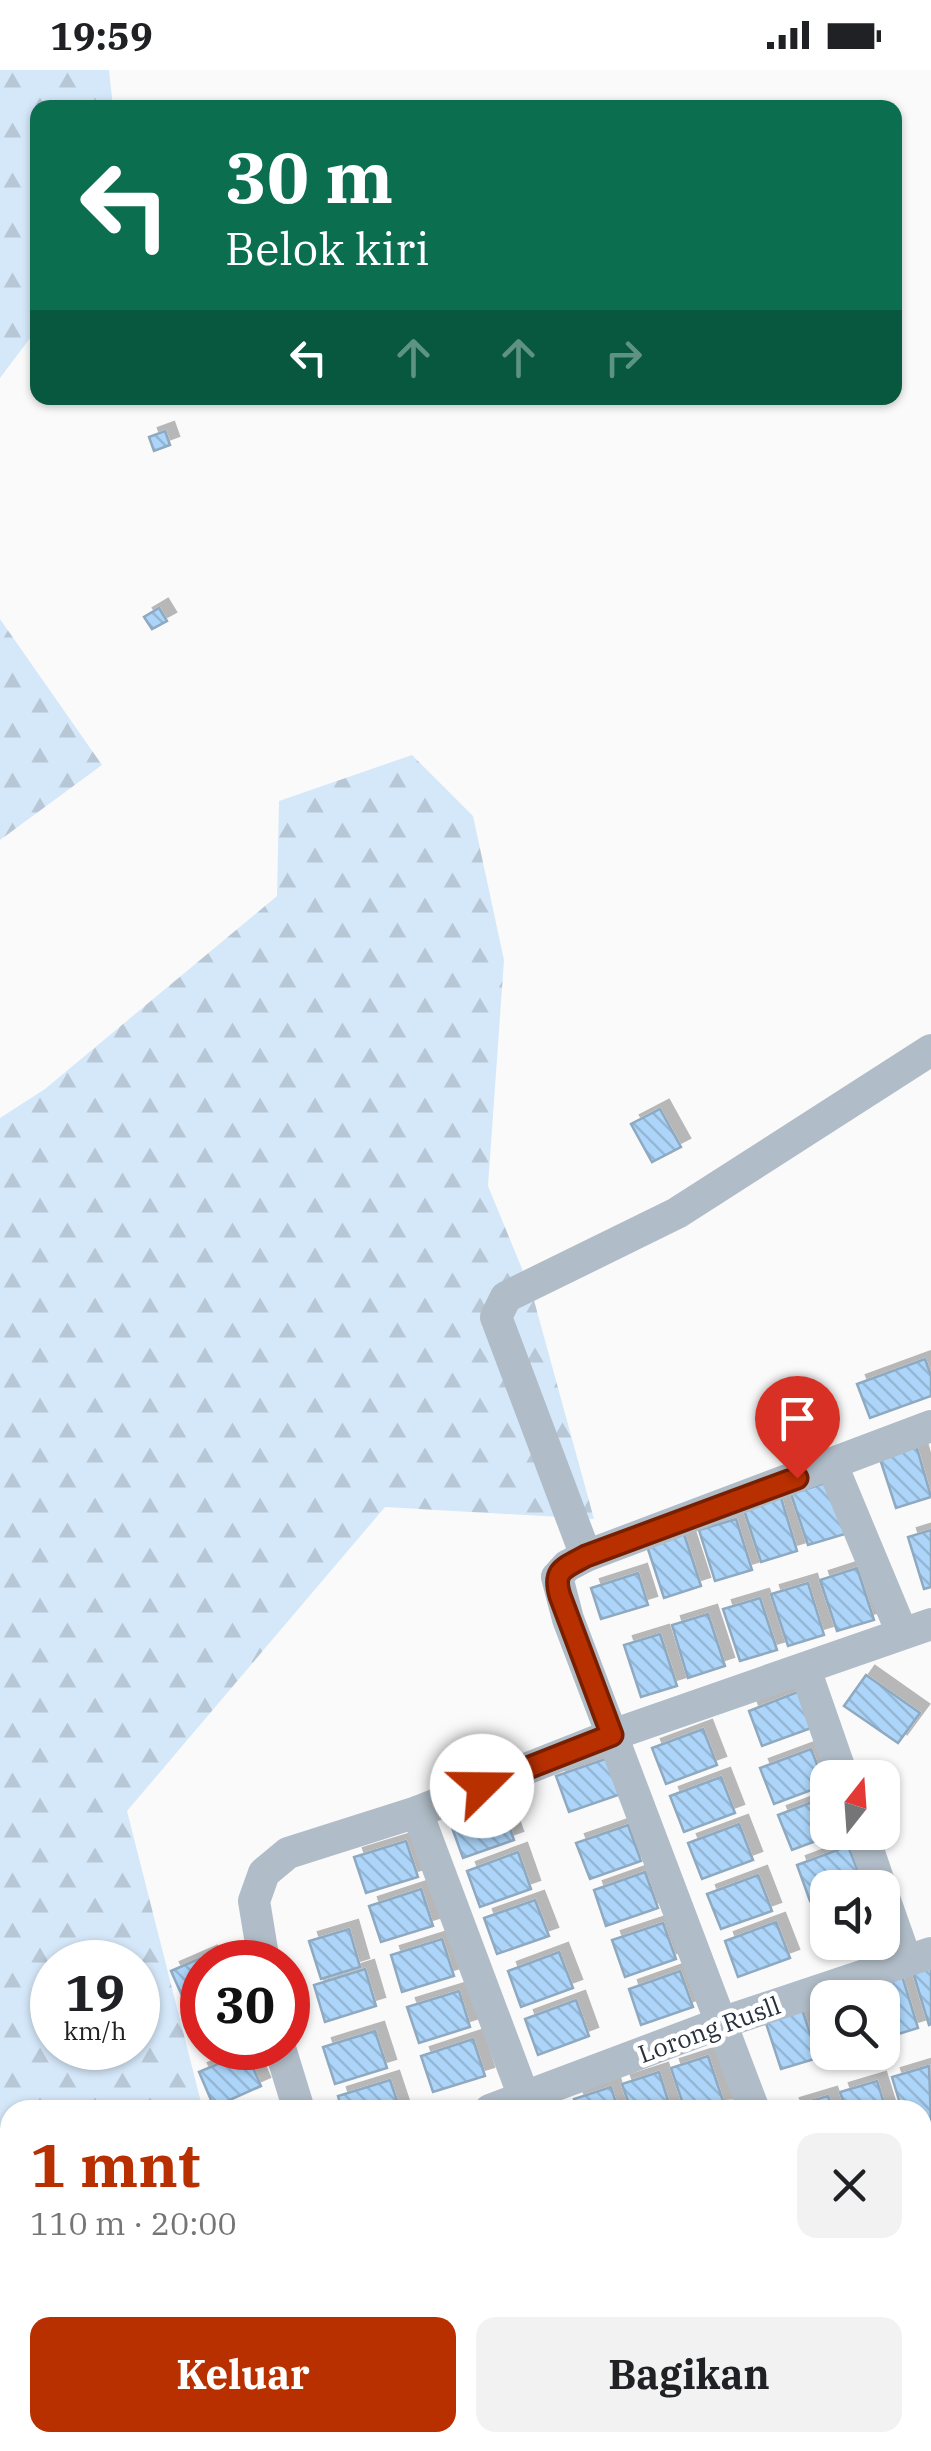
<!DOCTYPE html>
<html lang="id">
<head>
<meta charset="utf-8">
<style>
  body { margin:0; font-family:"IBM Plex Serif",serif; background:#f2f2f2; color:#202124; height:100vh; display:flex; flex-direction:column; font-size:38px; white-space:nowrap }
  * { box-sizing:border-box; margin:0 }
  p { font-size:32px; color:#757577 }
  .icon { flex:none; width:55px; height:55px; fill:none; stroke:currentColor; stroke-width:2; stroke-linecap:round; stroke-linejoin:round }
  .map { position:relative; flex:1; overflow:hidden }
  .panel { position:absolute; left:0px; top:2030px; width:932px; height:352px; display:flex; flex-direction:column; background:#fff; border-radius:30px 30px 0 0; box-shadow:0 2px 8px #0004 }
  .panel>* { flex:none }
  .hud { position:absolute; left:30px; top:30px; width:872px; height:305px; border-radius:20px; box-shadow:0 2px 8px #0004; background:#0b6e4f; color:#fff; overflow:hidden }
  .needle { width:65px; rotate:17deg }
  .fabs { position:absolute; left:810px; top:1690px; display:grid; gap:20px }
  .fabs a { display:grid; place-items:center; width:90px; height:90px; border-radius:20px; background:#fff; box-shadow:0 2px 8px #0004; font-size:50px }
  .speed { position:absolute; left:30px; top:1870px; display:flex; gap:20px; font-size:50px; font-weight:700; text-align:center }
  .speed>* { display:grid; place-content:center; width:130px; height:130px; border-radius:50%; background:#fff; box-shadow:0 2px 8px #0004; line-height:1 }
  .speed small { font-size:25px; font-weight:400 }
  .speed .limit { border:15px solid #d22; background:#fff; color:#111 }
  .pin { position:absolute; display:grid; place-items:center; width:85px; height:85px; color:#fff; margin:-102px -42px; border-radius:50% 50% 50% 0; rotate:-45deg; box-shadow:0 0 10px #0007 }
  .pin .icon { rotate:45deg }
  .me { position:absolute; width:110px; margin:-55px; rotate:68deg; stroke-linejoin:round; filter:drop-shadow(0 0 8px #0008) }
  .turn { display:flex; align-items:center; gap:35px; height:210px; padding:0 30px; font-size:45px }
  .turn .icon { width:130px; height:130px; stroke-width:2.5 }
  .turn b { display:block; font-size:70px; line-height:85px }
  .lanes { display:flex; align-items:center; height:95px; padding:0 30px; background:#0003; justify-content:center; gap:50px; direction:ltr }
  .lanes .off { opacity:.35 }
  .round { display:grid; place-items:center; flex:none; width:105px; height:105px; border-radius:20px; background:#f2f2f2 }
  .summary { display:flex; align-items:center; justify-content:space-between; height:170px; padding:0 30px }
  h1 { font-size:60px; font-weight:700; line-height:75px; color:#b82f00 }
  .cta { display:flex; gap:20px; margin-top:auto; padding:20px 30px }
  .cta a { flex:1; height:115px; border-radius:20px; background:#b82f00; color:#fff; font-size:40px; font-weight:700; line-height:115px; text-align:center }
  .cta a+a { background:#f2f2f2; color:#202124 }
  .status { display:flex; justify-content:space-between; align-items:center; height:70px; padding:0 50px; background:#fff; direction:ltr }
  .status svg { height:28px; fill:currentColor }
  .map>svg:first-child { display:block }
  .forest { fill:url(#forest-firs); fill-rule:evenodd }
  .building { fill:url(#building-back-hatch); stroke:#8ea9c0; stroke-width:2.5; filter:url(#shadow) }
  .lines { fill:none; stroke-linecap:round; stroke-linejoin:round }
  .minor { stroke:#b0bcc7; stroke-width:32 }
  .route-casing { stroke:#781f00; stroke-width:25 }
  .route { stroke:#b82f00; stroke-width:18 }
  .labels { text-anchor:middle; dominant-baseline:central; stroke-width:9; stroke-linejoin:round; paint-order:stroke }
  .street-label { font-size:25px; fill:#27323c; stroke:#fff }
</style>
</head>
<body>
<div class="status"><b>19:59</b><svg viewBox="0 0 49 12"><path d="M0 12V9h3v3zM5 12V6h3v6zM10 12V3h3v9zM15 12V0h3v12zM26 1h20v11H26zM47 4h2v5h-2z"/></svg></div>
<div class="map">
<svg width="931" height="2381" viewBox="0 0 931 2381">
  <defs>
    <pattern id="forest-firs" width="22" height="20" patternUnits="userSpaceOnUse" patternTransform="scale(2.5)"><rect width="22" height="20" fill="#d5e8f9"/><path d="M5 1l3.5 6h-7zM16 11l3.5 6h-7z" fill="#b7c7d6"/></pattern>
    <pattern id="building-back-hatch" width="6" height="6" patternUnits="userSpaceOnUse" patternTransform="scale(2.5)"><rect width="6" height="6" fill="#acd5f9"/><path d="M-1 5l2 2M0 0l6 6M5-1l2 2" fill="none" stroke="#94b7d6"/></pattern>
    <filter id="shadow"><feDropShadow dx="9" dy="-9" stdDeviation="0" flood-color="#0004"/></filter>
  </defs>
  <rect width="100%" height="100%" fill="#fafafa"/>
  <g class="forest">
    <path d="M0,0H109L113,37L38,38L37,259L0,308Z"/>
    <path d="M0,549L102,695L0,770Z"/>
    <path d="M412,685L473,746L504,890L488,1116L532,1223L594,1449L385,1437L127,1741L203,2040H10V2335H0V1048L45,1019L277,826L279,731ZM52,1892H138V1978H52Z"/>
  </g>
  <g class="building">
    <path d="M165,361L170,375L154,381L149,367Z"/>
    <path d="M159,538L167,551L152,559L144,547Z"/>
    <path d="M660,1039L681,1077L652,1092L631,1054Z"/>
    <path d="M925,1289L931,1306V1326L870,1348L857,1314Z"/>
    <path d="M916,1375L931,1427L896,1438L879,1386Z"/>
    <path d="M828,1412L845,1464L808,1475L791,1424Z"/>
    <path d="M781,1428L797,1481L761,1492L744,1440Z"/>
    <path d="M736,1449L752,1500L715,1511L699,1460Z"/>
    <path d="M931,1460V1517L924,1519L908,1467Z"/>
    <path d="M684,1464L701,1516L664,1528L647,1476Z"/>
    <path d="M857,1498L874,1550L837,1561L820,1510Z"/>
    <path d="M638,1503L648,1535L601,1549L591,1518Z"/>
    <path d="M808,1513L824,1565L788,1576L771,1524Z"/>
    <path d="M760,1528L777,1580L740,1591L723,1539Z"/>
    <path d="M708,1544L725,1596L688,1608L672,1555Z"/>
    <path d="M660,1564L677,1616L641,1627L624,1575Z"/>
    <path d="M866,1605L920,1643L898,1673L844,1636Z"/>
    <path d="M800,1621L814,1657L762,1676L749,1641Z"/>
    <path d="M703,1659L717,1695L666,1714L652,1678Z"/>
    <path d="M811,1679L825,1715L774,1734L760,1698Z"/>
    <path d="M608,1688L621,1724L569,1742L556,1706Z"/>
    <path d="M721,1707L735,1743L684,1762L670,1726Z"/>
    <path d="M828,1726V1762H840L792,1780L778,1745Z"/>
    <path d="M501,1734L514,1770L463,1788L450,1752Z"/>
    <path d="M739,1754L753,1790L702,1809L688,1773Z"/>
    <path d="M628,1755L641,1791L590,1809L576,1773Z"/>
    <path d="M406,1771L418,1807L366,1823L354,1787Z"/>
    <path d="M848,1776L862,1812L847,1818H828V1825L810,1831L797,1795Z"/>
    <path d="M518,1782L531,1819L480,1837L467,1801Z"/>
    <path d="M645,1802L658,1838L606,1856L594,1820Z"/>
    <path d="M758,1805L772,1841L721,1859L707,1824Z"/>
    <path d="M421,1819L433,1856L381,1872L369,1836Z"/>
    <path d="M535,1830L549,1866L497,1884L484,1848Z"/>
    <path d="M828,1838V1872H844L828,1878L815,1843Z"/>
    <path d="M776,1852L790,1888L738,1907L725,1871Z"/>
    <path d="M663,1853L676,1889L625,1907L612,1870Z"/>
    <path d="M349,1859L360,1897L321,1909L309,1871Z"/>
    <path d="M442,1869L454,1906L402,1922L391,1885Z"/>
    <path d="M559,1882L573,1918L521,1937L508,1901Z"/>
    <path d="M208,1885L211,1892H202V1933L188,1939L171,1901Z"/>
    <path d="M931,1897V1954L929,1955L913,1902Z"/>
    <path d="M365,1899L376,1936L325,1952L314,1915Z"/>
    <path d="M680,1901L693,1937L641,1955L629,1919Z"/>
    <path d="M902,1906L918,1958L882,1969V1928H868L865,1918Z"/>
    <path d="M459,1921L470,1957L419,1973L407,1937Z"/>
    <path d="M828,1929V1978L814,1933Z"/>
    <path d="M576,1930L589,1966L538,1985L525,1949Z"/>
    <path d="M801,1936L818,1988L781,1999L764,1947Z"/>
    <path d="M375,1961L387,1998L335,2014L323,1977Z"/>
    <path d="M473,1969L485,2006L433,2022L421,1986Z"/>
    <path d="M246,1982L261,2016L214,2037L199,2002Z"/>
    <path d="M708,1986L725,2037L685,2040L671,1998Z"/>
    <path d="M929,1996L931,2052L922,2054V2040H902L892,2007Z"/>
    <path d="M659,2002L671,2040H631L622,2014Z"/>
    <path d="M390,2010L400,2040H342L338,2026Z"/>
    <path d="M877,2011L886,2040H846L840,2022Z"/>
    <path d="M611,2017L618,2040H578L574,2029Z"/>
    <path d="M828,2026L833,2040H792L791,2037Z"/>
    <path d="M481,2372H521L524,2381H484Z"/>
    <path d="M534,2372H575L578,2381H537Z"/>
  </g>
  <g class="lines">
    <g class="minor">
      <path d="M832,1395L902,1563"/>
      <path d="M586,1486L496,1247L506,1227L677,1143L931,980"/>
      <path d="M805,1599L843,1708"/>
      <path d="M417,1742L524,2027"/>
      <path d="M862,1762L881,1818"/>
      <path d="M882,1822L906,1890"/>
      <path d="M264,1892L254,1831L264,1803L288,1783L417,1742L612,1665L931,1554"/>
      <path d="M280,1978L299,2040"/>
      <path d="M490,2040L721,1953L931,1883"/>
      <path d="M754,2040L568,1549L557,1507L567,1496L586,1486L931,1356"/>
      <path d="M922,2086L931,2083"/>
      <path d="M590,2372L593,2381"/>
    </g>
  </g>
  <g class="lines">
    <defs>
      <path id="route" d="M482,1716L612,1665L560,1526C552,1500 564,1498 586,1486L797,1408"/>
    </defs>
    <use href="#route" class="route-casing"/>
    <use href="#route" class="route"/>
  </g>
  <g class="labels">
    <g class="street-label">
      <text transform="translate(709 1959) rotate(-20)">Lorong Rusll</text>
    </g>
  </g>
</svg>
<div class="fabs">
<a><svg class="needle" viewBox="-14 -14 28 28"><path d="M0-13l5 13h-10z" fill="#e53935"/><path d="M0 13l5-13h-10z" fill="#757577"/></svg></a>
<a><svg class="icon" aria-label="sound" viewBox="0 0 24 24"><path d="M4 9h4l5-4v14l-5-4H4zM17 9q2 3 0 6"/></svg></a>
<a><svg class="icon" aria-label="search" viewBox="0 0 24 24"><circle cx="10" cy="10" r="6"/><path d="M15 15l6 6"/></svg></a>
</div>
<div class="speed"><div>19<small>km/h</small></div><div class="limit">30</div></div>
<div class="pin" style="left:797px;top:1408px;background:#d93025"><svg class="icon" aria-label="arrive" viewBox="0 0 24 24"><path d="M6 21V4h12l-3 4 3 4H6"/></svg></div>
<svg class="me" style="left:482px;top:1716px" viewBox="-20 -20 40 40"><circle r="19" fill="#fff"/><path d="M0-13L10 11 0 6-10 11z" fill="#b82f00"/></svg>
<div class="hud">
<div class="turn"><svg class="icon" aria-label="left" viewBox="0 0 24 24"><path d="M17 20v-9H6M10 6l-5 5 5 5"/></svg><div><b>30 m</b>Belok kiri</div></div>
<div class="lanes"><svg class="icon" aria-label="left" viewBox="0 0 24 24"><path d="M17 20v-9H6M10 6l-5 5 5 5"/></svg><svg class="icon off" aria-label="ahead" viewBox="0 0 24 24"><path d="M12 20V5M6 11l6-6 6 6"/></svg><svg class="icon off" aria-label="ahead" viewBox="0 0 24 24"><path d="M12 20V5M6 11l6-6 6 6"/></svg><svg class="icon off" aria-label="right" viewBox="0 0 24 24"><path d="M7 20v-9h11M14 6l5 5-5 5"/></svg></div>
</div>
<section class="panel">
<div class="summary"><div><h1>1 mnt</h1><p>110 m · 20:00</p></div><a class="round"><svg class="icon" aria-label="close" viewBox="0 0 24 24"><path d="M6 6l12 12M18 6L6 18"/></svg></a></div>
<div class="cta"><a>Keluar</a><a>Bagikan</a></div>
</section>
</div>
</body>
</html>
